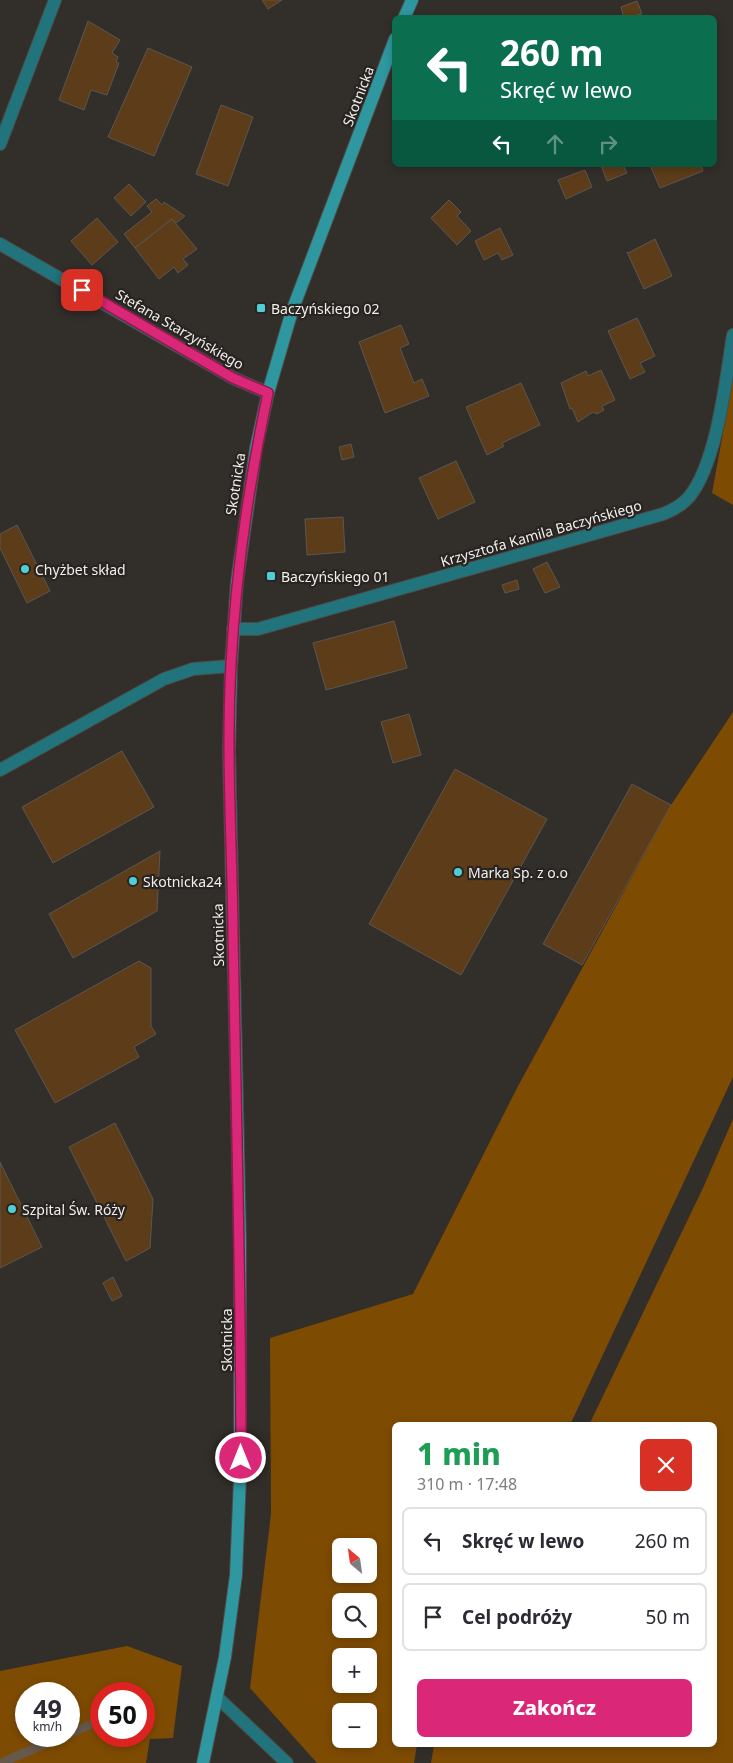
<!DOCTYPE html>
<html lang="pl">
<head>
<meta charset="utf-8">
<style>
  body { margin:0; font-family:"Noto Sans",sans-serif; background:#f7f7f7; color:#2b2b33; height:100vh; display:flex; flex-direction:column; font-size:19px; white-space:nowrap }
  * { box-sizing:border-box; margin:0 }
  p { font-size:16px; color:#7c7c81 }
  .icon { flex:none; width:28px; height:28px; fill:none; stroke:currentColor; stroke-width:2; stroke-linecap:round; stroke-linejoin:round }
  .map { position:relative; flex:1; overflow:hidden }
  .sheet { position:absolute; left:392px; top:1422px; width:325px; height:325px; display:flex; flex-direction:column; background:#fff; border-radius:8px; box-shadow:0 2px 8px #0003 }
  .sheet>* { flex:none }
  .hud { position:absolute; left:392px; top:15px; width:325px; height:152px; border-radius:8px; box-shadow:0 2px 8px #0003; background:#0b6e4f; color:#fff; overflow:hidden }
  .needle { width:32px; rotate:331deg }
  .tools { position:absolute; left:332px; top:1538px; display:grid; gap:10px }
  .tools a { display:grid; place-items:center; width:45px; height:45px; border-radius:8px; background:#fff; box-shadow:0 2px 8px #0003; font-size:25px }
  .speed { position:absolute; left:15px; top:1682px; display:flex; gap:10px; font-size:25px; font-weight:700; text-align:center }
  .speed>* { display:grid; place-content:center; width:65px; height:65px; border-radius:50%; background:#fff; box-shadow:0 2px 8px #0003; line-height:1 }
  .speed small { font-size:12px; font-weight:400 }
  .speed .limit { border:8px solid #d22; background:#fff; color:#111 }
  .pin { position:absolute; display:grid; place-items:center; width:42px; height:42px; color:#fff; margin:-21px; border-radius:10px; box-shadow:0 2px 8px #0006 }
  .me { position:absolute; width:55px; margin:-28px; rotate:0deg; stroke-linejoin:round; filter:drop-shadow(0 0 4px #0008) }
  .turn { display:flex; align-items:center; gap:18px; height:105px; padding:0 25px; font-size:22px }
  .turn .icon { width:65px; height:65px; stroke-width:2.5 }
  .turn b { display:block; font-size:35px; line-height:42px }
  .lanes { display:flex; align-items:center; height:48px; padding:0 25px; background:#0003; justify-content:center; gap:25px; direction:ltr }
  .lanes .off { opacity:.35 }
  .round { display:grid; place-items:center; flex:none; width:52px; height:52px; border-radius:8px; background:#f7f7f7 }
  .headline { display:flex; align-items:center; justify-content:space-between; height:85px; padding:0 25px }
  h1 { font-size:30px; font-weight:800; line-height:38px; color:#1e9e55 }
  .button { display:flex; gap:10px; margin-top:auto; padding:10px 25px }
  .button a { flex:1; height:58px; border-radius:8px; background:#db2777; color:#fff; font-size:20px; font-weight:800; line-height:58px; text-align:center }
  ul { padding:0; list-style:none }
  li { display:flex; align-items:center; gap:15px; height:68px; margin:0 10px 8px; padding:0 15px; border:2px solid #e1e1e2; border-radius:8px }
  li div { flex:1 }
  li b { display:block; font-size:19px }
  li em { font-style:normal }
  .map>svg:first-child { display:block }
  .green { fill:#7e4b03; fill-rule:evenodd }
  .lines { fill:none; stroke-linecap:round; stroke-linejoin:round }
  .stream { stroke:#66584a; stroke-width:9 }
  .building { fill:#5c3c19; stroke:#5b5753 }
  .lane-casing { stroke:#4d4945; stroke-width:14 }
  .street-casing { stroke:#4d4945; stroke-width:14 }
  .secondary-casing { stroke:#4d4945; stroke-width:14 }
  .lane { stroke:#21747b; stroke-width:12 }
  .street { stroke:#21747b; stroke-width:12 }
  .secondary { stroke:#2e97a0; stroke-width:12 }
  .route-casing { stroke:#8e194d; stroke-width:12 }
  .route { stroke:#db2777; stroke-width:9 }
  .poi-dot { fill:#52ccd5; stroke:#282421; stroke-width:2 }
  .labels { text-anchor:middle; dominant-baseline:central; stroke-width:4.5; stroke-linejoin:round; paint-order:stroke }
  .street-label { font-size:14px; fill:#f1eeec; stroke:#282421 }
  .poi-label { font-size:14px; fill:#f1eeec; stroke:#282421; text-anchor:start }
</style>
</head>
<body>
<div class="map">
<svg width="733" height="1763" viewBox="0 0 733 1763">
  <rect width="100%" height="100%" fill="#322e2a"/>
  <g class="green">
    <path d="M733,378V505L712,493Z"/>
    <path d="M733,712V1077L570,1425H395V1745H417L414,1763H317L250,1688L271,1514L270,1338L413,1294L517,1088L671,805ZM341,1546H369V1574H341ZM341,1601H369V1629H341ZM341,1656H369V1684H341ZM341,1711H369V1739H341Z"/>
    <path d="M733,1119V1763H431L434,1745H715V1425H589L703,1188Z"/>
    <path d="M127,1646L182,1666L173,1738L150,1739L146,1763H0V1671ZM26,1694H69V1736H26ZM101,1694H144V1736H101Z"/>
  </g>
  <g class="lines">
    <g class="stream">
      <path d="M69,1734L101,1720"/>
      <path d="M1,1763L63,1736"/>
    </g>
  </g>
  <g class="building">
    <path d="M262,0H282L268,9Z"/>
    <path d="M637,1L642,14L624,18L621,7Z"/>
    <path d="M88,21L120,40L112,53L118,57L116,62L119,63L107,95L91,90L84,110L59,100Z"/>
    <path d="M148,48L192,67L154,156L108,137Z"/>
    <path d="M221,105L253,117L228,186L196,174Z"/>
    <path d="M601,165H623L627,173L607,181Z"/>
    <path d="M650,165H701L703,171L660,188Z"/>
    <path d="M585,170L592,187L566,199L558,180Z"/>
    <path d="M129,184L146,202L131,216L114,198Z"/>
    <path d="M156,199L162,205L164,202L185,216L176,223L172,219L135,248L124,234L152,212L147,206Z"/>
    <path d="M449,200L461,212L457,216L471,231L457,245L431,218Z"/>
    <path d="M97,218L118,242L92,265L71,241Z"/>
    <path d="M172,219L197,249L183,259L188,265L178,273L174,267L159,279L135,248Z"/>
    <path d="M500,228L513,255L502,260L498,253L484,260L475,241Z"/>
    <path d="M655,239L672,276L644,289L627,252L628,253Z"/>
    <path d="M637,318L655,356L640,363L645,372L630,379L608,331Z"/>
    <path d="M401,325L409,344L400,348L414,383L422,379L429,396L385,413L359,342Z"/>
    <path d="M601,370L615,400L602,406L604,410L597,414L593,412L578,422L572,408L570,409L561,383L586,371L588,376Z"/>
    <path d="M521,383L540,425L502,443L504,446L487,455L466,407Z"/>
    <path d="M351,444L354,457L342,460L339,447Z"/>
    <path d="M456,461L475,502L438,519L419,478Z"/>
    <path d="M343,517L345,552L307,555L305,519Z"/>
    <path d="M17,525L50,591L27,603L0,548V534Z"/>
    <path d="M547,562L560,587L545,593L533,569Z"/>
    <path d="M517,580L519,589L505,593L502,585Z"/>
    <path d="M394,621L407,668L326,690L313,643Z"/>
    <path d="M409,714L421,755L393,763L381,722Z"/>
    <path d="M122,751L154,807L53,863L22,807Z"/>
    <path d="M455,769L547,819L461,975L369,924Z"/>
    <path d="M632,784L671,805L582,965L543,944Z"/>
    <path d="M160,851L157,911L73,958L49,914Z"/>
    <path d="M139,961L151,968V1026L156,1034L134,1047L139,1057L55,1103L15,1030Z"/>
    <path d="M115,1123L153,1199L150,1248L126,1261L69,1147Z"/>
    <path d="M0,1162L42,1247L0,1268Z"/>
    <path d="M113,1277L122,1296L112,1301L103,1283Z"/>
  </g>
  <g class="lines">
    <defs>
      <path id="lane" d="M0,770L164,679L193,669L231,666"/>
      <g id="street">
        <path d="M0,144L55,0"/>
        <path d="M0,244L233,378L268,393"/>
        <path d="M233,629H258L663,514C673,510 682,505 689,497C717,463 726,379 733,335"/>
        <path d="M218,1698L287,1763"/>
      </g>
      <g id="secondary">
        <path d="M404,18L412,0"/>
        <path d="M203,1763L225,1657L236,1575L240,1477V1241L229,751L231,666L237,582L256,448L268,393L292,311L395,39"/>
      </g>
    </defs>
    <use href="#lane" class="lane-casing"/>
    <use href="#street" class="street-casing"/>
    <use href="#secondary" class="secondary-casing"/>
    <use href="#lane" class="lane"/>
    <use href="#street" class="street"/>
    <use href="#secondary" class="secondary"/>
  </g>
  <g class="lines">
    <defs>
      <path id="route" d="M82,290L233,378L268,393C249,482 236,572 231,664C226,753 232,843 233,932C236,1108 241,1283 241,1458"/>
    </defs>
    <use href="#route" class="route-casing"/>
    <use href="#route" class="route"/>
  </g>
  <g class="poi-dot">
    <rect x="256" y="303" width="10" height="10" rx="2.5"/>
    <circle cx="25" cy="569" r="5"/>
    <rect x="266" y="571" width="10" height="10" rx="2.5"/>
    <circle cx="458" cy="872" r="5"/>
    <circle cx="133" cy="881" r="5"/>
    <circle cx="12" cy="1209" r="5"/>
  </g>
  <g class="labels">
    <g class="street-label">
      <text transform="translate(358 96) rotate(-69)">Skotnicka</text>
      <text transform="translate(180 329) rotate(30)">Stefana Starzyńskiego</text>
      <text transform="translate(235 484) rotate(-81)">Skotnicka</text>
      <text transform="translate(541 533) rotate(-16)">Krzysztofa Kamila Baczyńskiego</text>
      <text transform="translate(218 935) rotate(-91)">Skotnicka</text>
      <text transform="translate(226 1340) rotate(-90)">Skotnicka</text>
    </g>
    <g class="poi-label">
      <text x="271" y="308">Baczyńskiego 02</text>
      <text x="35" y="569">Chyżbet skład</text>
      <text x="281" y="576">Baczyńskiego 01</text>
      <text x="468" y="872">Marka Sp. z o.o</text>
      <text x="143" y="881">Skotnicka24</text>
      <text x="22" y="1209">Szpital Św. Róży</text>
    </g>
  </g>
</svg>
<div class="tools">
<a><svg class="needle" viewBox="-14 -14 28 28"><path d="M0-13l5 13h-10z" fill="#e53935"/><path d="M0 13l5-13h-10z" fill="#7c7c81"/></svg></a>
<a><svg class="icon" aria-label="search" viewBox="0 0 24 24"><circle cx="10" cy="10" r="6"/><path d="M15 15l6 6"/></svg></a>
<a>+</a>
<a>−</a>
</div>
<div class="speed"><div>49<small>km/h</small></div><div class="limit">50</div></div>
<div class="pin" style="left:82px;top:290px;background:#d93025"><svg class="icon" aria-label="arrive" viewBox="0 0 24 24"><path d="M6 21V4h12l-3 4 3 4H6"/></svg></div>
<svg class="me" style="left:241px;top:1458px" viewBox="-20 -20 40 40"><circle r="17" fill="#db2777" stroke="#fff" stroke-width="3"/><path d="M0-11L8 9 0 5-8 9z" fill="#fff"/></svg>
<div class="hud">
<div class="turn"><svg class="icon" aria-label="left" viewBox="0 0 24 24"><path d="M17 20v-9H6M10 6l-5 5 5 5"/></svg><div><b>260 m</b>Skręć w lewo</div></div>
<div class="lanes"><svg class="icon" aria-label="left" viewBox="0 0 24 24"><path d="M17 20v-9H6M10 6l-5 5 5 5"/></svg><svg class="icon off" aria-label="ahead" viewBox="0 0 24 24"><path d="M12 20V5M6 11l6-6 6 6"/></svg><svg class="icon off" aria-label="right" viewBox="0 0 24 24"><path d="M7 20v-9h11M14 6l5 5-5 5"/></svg></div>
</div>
<section class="sheet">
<div class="headline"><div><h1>1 min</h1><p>310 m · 17:48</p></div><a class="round" style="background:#d93025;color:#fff"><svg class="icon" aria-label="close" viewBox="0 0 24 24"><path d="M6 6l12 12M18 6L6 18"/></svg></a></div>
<ul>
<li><svg class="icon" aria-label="left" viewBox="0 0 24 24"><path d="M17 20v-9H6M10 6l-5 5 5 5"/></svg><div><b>Skręć w lewo</b></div><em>260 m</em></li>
<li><svg class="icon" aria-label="arrive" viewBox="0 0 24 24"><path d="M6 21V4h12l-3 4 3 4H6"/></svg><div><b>Cel podróży</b></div><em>50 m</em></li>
</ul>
<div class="button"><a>Zakończ</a></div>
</section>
</div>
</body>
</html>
